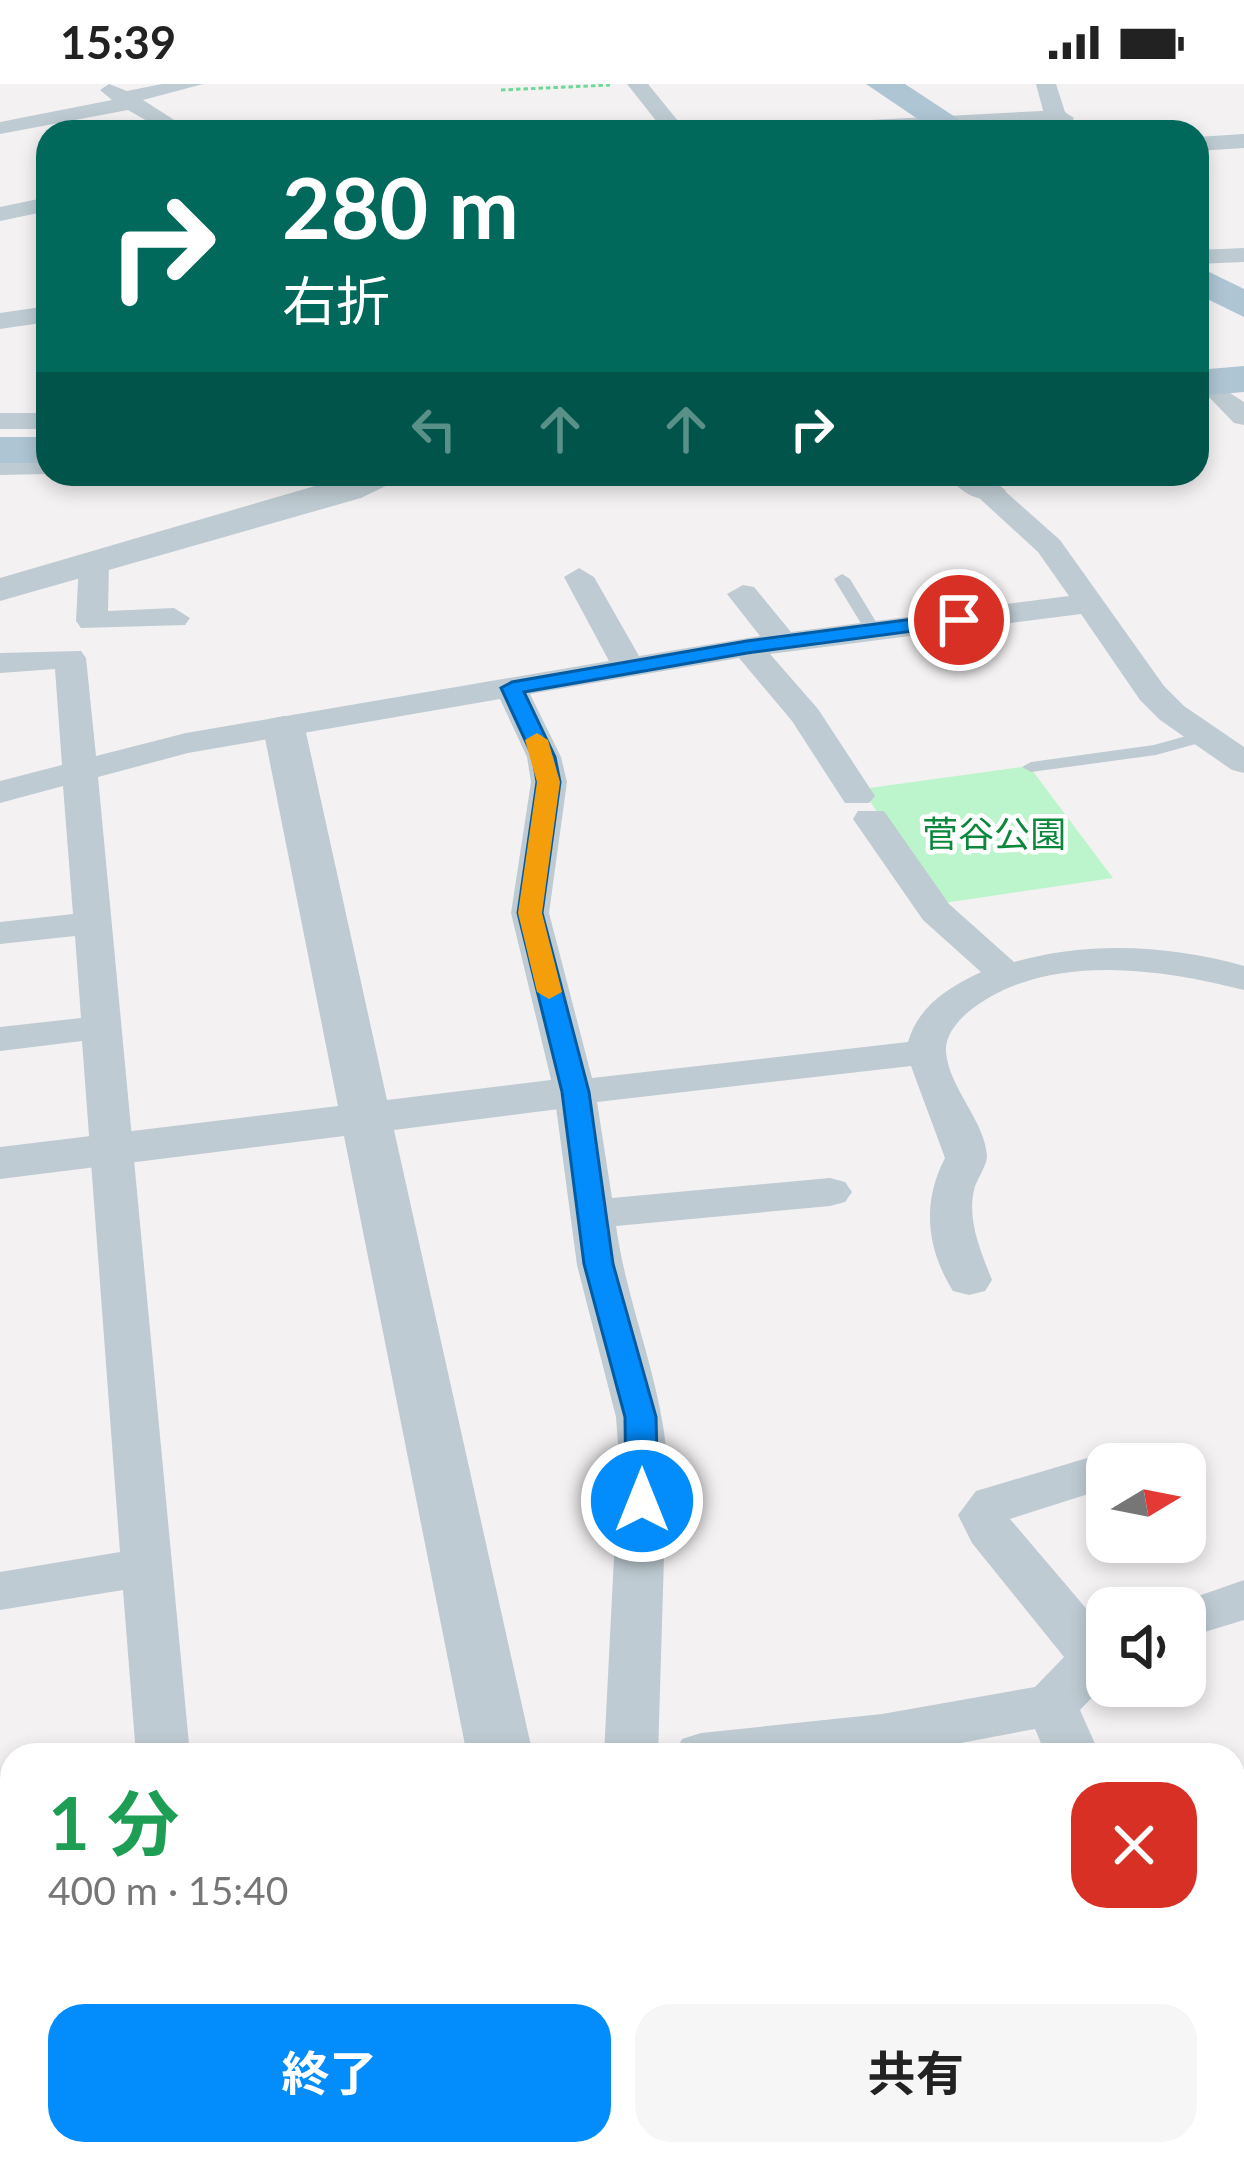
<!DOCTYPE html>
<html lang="ja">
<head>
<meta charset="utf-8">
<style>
  body { margin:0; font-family:Lato,"Noto Sans JP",sans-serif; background:#f6f6f6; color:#222; height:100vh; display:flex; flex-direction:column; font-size:45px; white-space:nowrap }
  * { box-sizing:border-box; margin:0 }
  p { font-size:39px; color:#767676 }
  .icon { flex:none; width:66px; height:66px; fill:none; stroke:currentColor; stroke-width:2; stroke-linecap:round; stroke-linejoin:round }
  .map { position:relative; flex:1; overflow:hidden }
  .drawer { position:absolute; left:0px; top:1659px; width:1245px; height:423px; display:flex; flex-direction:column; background:#fff; border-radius:36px 36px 0 0; box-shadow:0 6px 18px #0003 }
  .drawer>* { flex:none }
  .banner { position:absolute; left:36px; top:36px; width:1173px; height:366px; border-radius:36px; box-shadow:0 6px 18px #0003; background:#00695c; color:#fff; overflow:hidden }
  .needle { width:78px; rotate:80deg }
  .controls { position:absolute; left:1086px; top:1359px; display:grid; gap:24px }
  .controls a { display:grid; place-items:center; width:120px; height:120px; border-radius:24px; background:#fff; box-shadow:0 6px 18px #0003; font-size:60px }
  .pin { position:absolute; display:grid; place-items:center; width:102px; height:102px; color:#fff; margin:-51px; border:6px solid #fff; border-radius:50%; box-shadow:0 3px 12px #0007 }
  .me { position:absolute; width:132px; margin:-66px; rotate:0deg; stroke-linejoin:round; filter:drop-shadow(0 0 9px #0008) }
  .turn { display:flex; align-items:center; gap:42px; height:252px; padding:0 48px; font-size:54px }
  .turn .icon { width:156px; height:156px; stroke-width:2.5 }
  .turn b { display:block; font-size:84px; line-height:102px }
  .lanes { display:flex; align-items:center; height:114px; padding:0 48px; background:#0003; justify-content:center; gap:60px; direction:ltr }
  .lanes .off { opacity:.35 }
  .round { display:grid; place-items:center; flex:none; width:126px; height:126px; border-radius:36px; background:#f6f6f6 }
  .headline { display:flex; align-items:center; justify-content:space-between; height:204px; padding:0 48px }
  h1 { font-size:72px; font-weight:700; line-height:90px; color:#1e9e55 }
  .button { display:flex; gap:24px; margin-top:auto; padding:24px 48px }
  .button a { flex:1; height:138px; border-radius:36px; background:#038dfc; color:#fff; font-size:48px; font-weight:700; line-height:138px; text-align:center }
  .button a+a { background:#f6f6f6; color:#222 }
  .status { display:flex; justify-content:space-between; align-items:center; height:84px; padding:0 60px; background:#fff; direction:ltr }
  .status svg { height:33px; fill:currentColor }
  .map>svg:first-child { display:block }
  .green { fill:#bcf5cb }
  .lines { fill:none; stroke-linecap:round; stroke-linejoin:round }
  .path { stroke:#6fd898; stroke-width:3; stroke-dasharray:4.5 3; stroke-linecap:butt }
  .service { fill:#becbd2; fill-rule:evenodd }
  .minor { fill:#becbd2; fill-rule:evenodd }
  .tertiary { fill:#becbd2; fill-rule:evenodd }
  .primary { fill:#aec5d3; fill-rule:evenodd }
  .route { fill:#038dfc; stroke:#025ca4; stroke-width:3 }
  .slow { fill:#f59e0b }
  .labels { text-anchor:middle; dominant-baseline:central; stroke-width:9; stroke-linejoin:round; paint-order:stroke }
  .park-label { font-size:36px; fill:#0c883c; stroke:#fff }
</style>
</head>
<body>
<div class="status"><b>15:39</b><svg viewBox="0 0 49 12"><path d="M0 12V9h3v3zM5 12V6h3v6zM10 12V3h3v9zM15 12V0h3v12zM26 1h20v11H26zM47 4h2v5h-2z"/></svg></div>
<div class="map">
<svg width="1244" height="2080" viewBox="0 0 1244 2080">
  <rect width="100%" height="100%" fill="#f4f1f2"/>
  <path class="green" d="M1029,682L1113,794L937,820L862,705Z"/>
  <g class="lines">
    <path class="path" d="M501,6L610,1"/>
    <g class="service">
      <path d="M842,490L850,495L881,546L879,549H867L865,546L834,495Z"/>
      <path d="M1204,647L1213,652L1210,656L1156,671L1031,688L1022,683L1031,678L1154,661Z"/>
    </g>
    <g class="minor">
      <path d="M109,0L127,7L162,0H203L143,16L193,48H166L128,26L0,50V38L112,16L100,6Z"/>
      <path d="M627,0H648L687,48H665Z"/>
      <path d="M1036,0H1056L1065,28L1086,48H1062L1044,30Z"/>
      <path d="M1244,50V64L1197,67V53Z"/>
      <path d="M48,113V127L0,137V123Z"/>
      <path d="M1244,164V178L1197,180V166Z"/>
      <path d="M48,222V238L0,245V229Z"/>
      <path d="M1222,304L1244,318V341L1234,339L1208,312Z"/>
      <rect x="0" y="329" width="48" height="16"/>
      <path d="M48,372V390L0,391V373Z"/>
      <path d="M988,398L998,401L1060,456L1164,602L1184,622L1244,663V689L1232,686L1160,636L1140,616L1081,530L770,570L818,625L875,712L869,719H845L792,637L739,574L530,610L561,673L567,698L549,829L592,994L908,958C919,921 948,904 981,888L923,836L853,735L858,727H884L949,820L1014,878C1090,857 1169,861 1244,882V906C1158,884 1042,867 967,929C956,939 945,952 946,968C949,1004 985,1037 987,1072C987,1082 976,1096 974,1106C967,1137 981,1168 992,1196L985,1207L969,1211L953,1207C926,1164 922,1118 945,1074L911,982L597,1018L612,1114L830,1094L845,1098L852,1108L845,1118L830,1122L616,1142C627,1221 661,1295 667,1374L658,1671H604L619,1374L616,1333L577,1181L554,1008L511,829L531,698L527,673L500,615L188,669L98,693L190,1671H136L123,1506L0,1526V1488L120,1468L82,957L0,967V943L81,934L75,852L0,860V838L73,830L63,702L0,719V697L62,681L55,585L0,589V569L81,567L86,574L96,672L186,649L609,577L564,493L579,484L594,493L639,572L760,552L727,510L743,501L754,503L791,548L1069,512L1038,468L978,413L973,407L978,401Z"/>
      <path d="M94,470L109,479L108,527L174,524L190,534L185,541L81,544L76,537L79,479Z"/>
      <path d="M1104,1369L1125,1380H1107V1404L1010,1435L1107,1549V1598L1080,1626L1100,1671H1046L1035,1645L897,1671H674L682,1655L701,1649L882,1630L1035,1603L1064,1573L972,1459L958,1431L976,1407Z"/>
      <path d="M1244,1496V1536L1185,1554V1524H1164Z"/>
      <path d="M12,1738V1786L0,1788V1740Z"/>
    </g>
    <g class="tertiary">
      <path d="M1061,26L1074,34L1070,40L944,48H782L795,40Z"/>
      <path d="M356,390H401L396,397L361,414L0,517V494Z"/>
      <path d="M947,390H987L1006,407L1000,414C979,420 959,408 947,390Z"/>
      <path d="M284,632L299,635L305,644L387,1016L575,993L593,997L600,1008L593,1019L575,1023L394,1046L533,1671H467L344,1052L0,1095V1063L338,1022L263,644L269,635Z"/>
      <path d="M1244,1954V2022L1233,2024V1956Z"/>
      <path d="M541,2070H617L619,2080H543Z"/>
      <path d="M738,2070H861L857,2080H734Z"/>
    </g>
    <g class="primary">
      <path d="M866,0H905L978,48H937Z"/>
      <path d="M1197,182L1244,205V233L1197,210Z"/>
      <path d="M1244,282V308L1197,312V286Z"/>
      <rect x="0" y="353" width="48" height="26"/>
    </g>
  </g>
  <path class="route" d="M959,529L966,531V540L747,569L524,608L555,673L560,698L542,829L589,1008L613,1180L656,1333L658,1417L653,1425H630L626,1417L625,1333L584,1180L562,1008L518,829L537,698L533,673L501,604L512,598L747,557Z"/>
  <path class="slow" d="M537,649L548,656L560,698L542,829L562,908L549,915L537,908L518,829L537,698L525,656Z"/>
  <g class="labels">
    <g class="park-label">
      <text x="994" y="749">菅谷公園</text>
    </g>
  </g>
</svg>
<div class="controls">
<a><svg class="needle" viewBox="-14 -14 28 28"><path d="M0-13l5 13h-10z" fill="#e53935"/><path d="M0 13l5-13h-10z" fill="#767676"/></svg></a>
<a><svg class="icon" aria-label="sound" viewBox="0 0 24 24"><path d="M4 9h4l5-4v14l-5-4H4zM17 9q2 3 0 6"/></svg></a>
</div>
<div class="pin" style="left:959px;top:536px;background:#d93025"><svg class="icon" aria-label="arrive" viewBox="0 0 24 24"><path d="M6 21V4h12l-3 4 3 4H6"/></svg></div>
<svg class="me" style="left:642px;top:1417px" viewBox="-20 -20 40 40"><circle r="17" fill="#038dfc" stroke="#fff" stroke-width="3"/><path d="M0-11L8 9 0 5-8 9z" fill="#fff"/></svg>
<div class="banner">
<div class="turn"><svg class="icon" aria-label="right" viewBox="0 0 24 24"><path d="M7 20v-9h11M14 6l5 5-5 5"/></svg><div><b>280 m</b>右折</div></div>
<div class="lanes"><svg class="icon off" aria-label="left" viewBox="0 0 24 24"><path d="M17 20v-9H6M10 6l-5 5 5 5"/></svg><svg class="icon off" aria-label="ahead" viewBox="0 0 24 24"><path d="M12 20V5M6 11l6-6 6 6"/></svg><svg class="icon off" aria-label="ahead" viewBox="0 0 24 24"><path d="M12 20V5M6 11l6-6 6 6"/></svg><svg class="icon" aria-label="right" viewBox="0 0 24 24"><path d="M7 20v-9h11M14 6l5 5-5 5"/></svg></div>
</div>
<section class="drawer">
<div class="headline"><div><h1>1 分</h1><p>400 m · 15:40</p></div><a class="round" style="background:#d93025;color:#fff"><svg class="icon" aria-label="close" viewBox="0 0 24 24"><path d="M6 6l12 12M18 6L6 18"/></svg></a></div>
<div class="button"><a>終了</a><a>共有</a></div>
</section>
</div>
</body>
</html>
